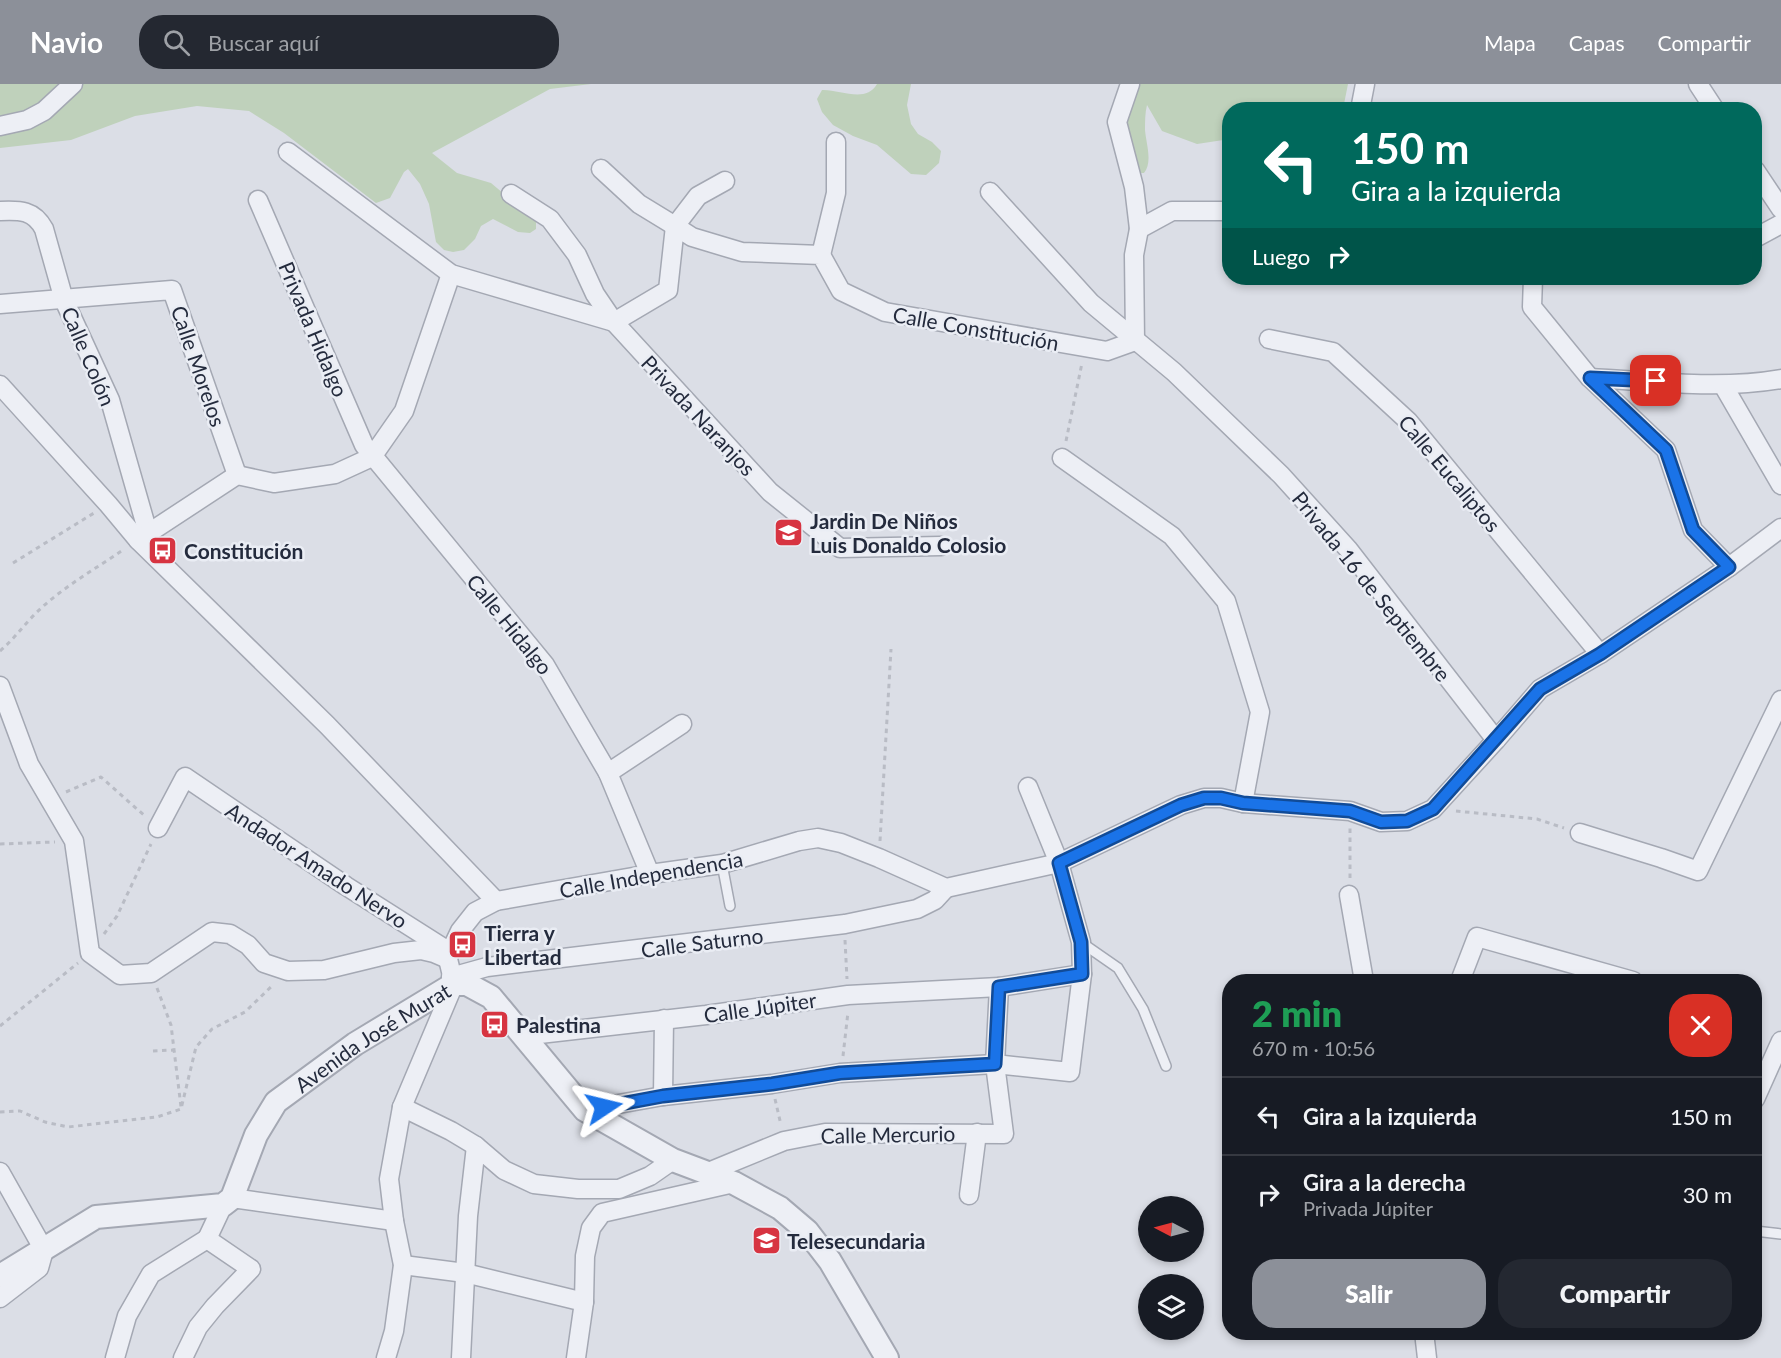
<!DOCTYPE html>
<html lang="es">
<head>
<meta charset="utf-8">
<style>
  body { margin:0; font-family:Lato,sans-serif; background:#242831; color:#f1f3f6; height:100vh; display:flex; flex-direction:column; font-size:22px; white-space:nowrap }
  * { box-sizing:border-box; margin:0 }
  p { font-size:20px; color:#9ea1a6 }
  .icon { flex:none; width:33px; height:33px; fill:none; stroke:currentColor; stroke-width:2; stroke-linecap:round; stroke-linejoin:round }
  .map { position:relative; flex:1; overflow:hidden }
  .side { position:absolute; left:1222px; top:890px; width:540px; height:366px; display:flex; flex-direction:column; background:#171b24; border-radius:24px; box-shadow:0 3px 9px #0003 }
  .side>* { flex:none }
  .top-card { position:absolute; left:1222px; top:18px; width:540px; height:183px; border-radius:24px; box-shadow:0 3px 9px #0003; background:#00695c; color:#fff; overflow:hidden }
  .needle { width:39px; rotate:276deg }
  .buttons { position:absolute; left:1138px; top:1112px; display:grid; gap:12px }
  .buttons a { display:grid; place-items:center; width:66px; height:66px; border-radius:50%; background:#171b24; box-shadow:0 3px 9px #0003; font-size:30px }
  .pin { position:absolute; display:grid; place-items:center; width:51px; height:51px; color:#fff; margin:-26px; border-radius:12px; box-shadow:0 3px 9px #0006 }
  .me { position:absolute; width:66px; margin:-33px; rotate:80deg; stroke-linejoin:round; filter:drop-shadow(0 0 4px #0008) }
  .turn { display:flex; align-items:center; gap:21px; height:126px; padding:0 30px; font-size:27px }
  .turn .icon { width:78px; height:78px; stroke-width:2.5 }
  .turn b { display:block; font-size:42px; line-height:51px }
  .then { display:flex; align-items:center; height:57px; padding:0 30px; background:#0003; gap:12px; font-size:22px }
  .round { display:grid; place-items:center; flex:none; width:63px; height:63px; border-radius:24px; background:#242831 }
  .overview { display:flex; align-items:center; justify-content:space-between; height:102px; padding:0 30px }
  h1 { font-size:36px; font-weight:800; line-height:45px; color:#1e9e55 }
  .button { display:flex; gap:12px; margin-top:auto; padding:12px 30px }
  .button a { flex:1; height:69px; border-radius:24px; background:#8c9099; color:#fff; font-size:24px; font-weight:800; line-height:69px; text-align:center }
  .button a+a { background:#242831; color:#f1f3f6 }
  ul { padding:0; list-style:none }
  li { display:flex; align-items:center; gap:18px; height:78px; padding:0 30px; border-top:2px solid #363941 }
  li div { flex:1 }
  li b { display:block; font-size:22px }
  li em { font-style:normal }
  header { display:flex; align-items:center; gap:36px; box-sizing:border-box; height:84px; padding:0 30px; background:#8c9099; color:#fff }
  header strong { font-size:28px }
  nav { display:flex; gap:33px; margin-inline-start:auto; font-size:21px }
  .search { width:420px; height:54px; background:#242831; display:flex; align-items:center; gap:15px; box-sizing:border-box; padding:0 21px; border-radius:24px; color:#9ea1a6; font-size:22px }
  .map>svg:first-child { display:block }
  .green { fill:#bfd1bb }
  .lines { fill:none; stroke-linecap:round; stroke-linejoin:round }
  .service-casing { stroke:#a4a8b3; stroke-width:12 }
  .minor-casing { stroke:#a4a8b3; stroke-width:21 }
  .tertiary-casing { stroke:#a4a8b3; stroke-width:26 }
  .path { stroke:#b9bcc5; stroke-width:3; stroke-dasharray:4.5 4.5; stroke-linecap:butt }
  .service { stroke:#edeff5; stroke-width:9 }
  .minor { stroke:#edeff5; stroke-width:18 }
  .tertiary { stroke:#edeff5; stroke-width:22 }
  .route-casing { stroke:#114b97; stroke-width:15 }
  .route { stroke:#1a73e8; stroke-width:10 }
  .labels { text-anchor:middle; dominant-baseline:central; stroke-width:5; stroke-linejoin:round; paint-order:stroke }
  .street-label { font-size:21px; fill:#242b3d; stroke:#eaedf4 }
  .poi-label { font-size:21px; font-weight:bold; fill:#242b3d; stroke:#eaedf4; text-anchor:start }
</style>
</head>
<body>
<header>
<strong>Navio</strong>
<div class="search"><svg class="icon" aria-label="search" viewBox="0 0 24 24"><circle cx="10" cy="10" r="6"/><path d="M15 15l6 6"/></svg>Buscar aquí</div>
<nav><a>Mapa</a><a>Capas</a><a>Compartir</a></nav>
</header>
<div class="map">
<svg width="1781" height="1274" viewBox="0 0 1781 1274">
  <rect width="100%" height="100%" fill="#dbdee6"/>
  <g class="green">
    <path d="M0,0H591L550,5L432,69L457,89L491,99L536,137V145L530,149L518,148L493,135L481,142L475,155L464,166L453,168L444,166L436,158L429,120L420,100L408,85L404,88L390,114L376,119L284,49L249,27L197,22L135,32L71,56L0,64Z"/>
    <path d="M877,0H911L907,21L911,40L918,50L932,58L941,67L939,79L926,91L911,90L877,61L853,52L833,41L822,28L817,15L822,6C839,5 866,20 877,0Z"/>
    <path d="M1133,0H1348L1343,25L1230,26V55L1197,60L1162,47L1147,21C1145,29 1145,37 1145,46C1146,59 1153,78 1144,89H1139L1126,56L1128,32Z"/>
  </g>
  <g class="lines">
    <defs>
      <g id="service">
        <path d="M722,780L730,822"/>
        <path d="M1082,859L1118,884L1143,925L1166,982"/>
        <path d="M1755,1147L1781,1150"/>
      </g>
      <g id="minor">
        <path d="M1130,0L1117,38L1134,103L1139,145"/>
        <path d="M1698,0L1715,26"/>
        <path d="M1360,26L1365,0"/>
        <path d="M0,42L27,36L44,27L73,0"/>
        <path d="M288,68L451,190L614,238L668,206L675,142L692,153L742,168L821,171L841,207L885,228L1107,267L1135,257L1134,171L1139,145L1172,127H1230"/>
        <path d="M601,85L639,120L675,142L698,112L725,97"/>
        <path d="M1755,86L1781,125"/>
        <path d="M990,108L1091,219L1174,288L1281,391L1348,465L1496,656"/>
        <path d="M511,110L550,135L577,171L595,210L614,238L770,408L840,464L941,462"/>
        <path d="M258,116L364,361L545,581L608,689L650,790"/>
        <path d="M0,127C20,126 34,126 44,145L64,216L110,316L148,449"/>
        <path d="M1755,154L1781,140"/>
        <path d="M821,171L836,109V58"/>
        <path d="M1533,194L1532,223L1590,294L1666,366L1693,446L1729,483"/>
        <path d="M0,220L172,206L237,391"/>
        <path d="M1269,255L1333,268L1408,337L1600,570"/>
        <path d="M1590,294C1653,297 1718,306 1781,295"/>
        <path d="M0,301L108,420L138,456L327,641L496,817"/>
        <path d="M1723,301L1781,401"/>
        <path d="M1062,374L1172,452L1226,517L1260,628L1243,719"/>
        <path d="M138,456L237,391L274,399L335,390L372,373L404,327L451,190"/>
        <path d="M0,602L29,680L74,757L90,869L120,891L151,889L212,848L230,850L248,861L264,879L288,887L324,886L394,869L421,866L434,869L448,875"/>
        <path d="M608,689L682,640"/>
        <path d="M158,744L185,693L346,802L450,868"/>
        <path d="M1580,749L1661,774L1698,787L1781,616"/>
        <path d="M1349,811L1364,897"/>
        <path d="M451,893L487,883L845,840L917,825L935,816L946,804"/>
        <path d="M1460,897L1477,853L1633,897"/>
        <path d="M522,952L706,931L848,911L999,903L1082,890"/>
        <path d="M663,1012L664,935"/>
        <path d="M1755,1015L1781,957"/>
        <path d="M402,1023L451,1047L476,1062L504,1086L534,1100L578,1105H619L650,1092L673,1076"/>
        <path d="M585,1026L663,1012L772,1000L840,989L995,980L1070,988L1082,890L1081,858L1059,779L1028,703"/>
        <path d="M0,1088L44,1166L39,1184L0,1214"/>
        <path d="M706,1089L784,1057L825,1049L1004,1050L995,980L999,903"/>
        <path d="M969,1111L977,1049"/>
        <path d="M232,1114L394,1137"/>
        <path d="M207,1155L223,1121"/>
        <path d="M403,1181L465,1189L584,1218"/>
        <path d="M1424,1248L1427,1274"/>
        <path d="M115,1274L127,1232L151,1190L207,1155"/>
        <path d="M183,1274L198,1243L215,1222L251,1185L207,1155"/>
        <path d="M386,1274L394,1247L403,1181L394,1137L389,1095L402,1023L454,900L448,875L450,868L460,847L475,828L496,817L650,790L722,780L799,757L818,754L841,759L879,774L946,804L1059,779L1181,721L1204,714H1221L1243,719L1350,727L1381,738L1407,737L1433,725L1496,656L1540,605L1600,570L1729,483L1781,444"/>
        <path d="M461,1274L468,1132L476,1062"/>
        <path d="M576,1274L584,1218L585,1172L591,1144L602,1129L734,1099"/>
      </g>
      <g id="tertiary">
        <path id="s1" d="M0,1192L96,1133L223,1121L232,1114L256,1051L276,1018L355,960L454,900H467L491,913L585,1026L673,1076L734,1099L780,1124L807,1147L830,1177L887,1274"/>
      </g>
    </defs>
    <use href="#service" class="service-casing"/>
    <use href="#minor" class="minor-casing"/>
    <use href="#tertiary" class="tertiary-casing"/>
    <g class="path">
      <path d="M1066,357L1082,279"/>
      <path d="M13,479L94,429"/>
      <path d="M0,567C14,555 23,542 36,529C60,505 95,485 123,466"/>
      <path d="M66,708L101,693L146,733"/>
      <path d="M1456,727L1537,735L1564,744"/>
      <path d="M880,757L891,565"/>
      <path d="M0,760L55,758"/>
      <path d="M1350,794V743"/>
      <path d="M104,850L117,832L151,760"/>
      <path d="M845,856L847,895"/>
      <path d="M157,904L171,941L181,1023"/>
      <path d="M0,942L78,879"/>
      <path d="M153,967L174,966"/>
      <path d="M843,972L848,928"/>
      <path d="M775,1015L781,1041"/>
      <path d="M0,1028L20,1027L45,1038L68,1043L157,1033L181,1025L196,963L212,945L245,928L273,901"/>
    </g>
    <use href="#service" class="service"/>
    <use href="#minor" class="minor"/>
    <use href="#tertiary" class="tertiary"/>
  </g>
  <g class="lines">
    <defs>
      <path id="route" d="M604,1023L663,1012L772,1000L840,989L995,980L999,903L1082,890L1081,858L1059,779L1181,721L1204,714H1221L1243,719L1350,727L1381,738L1407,737L1433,725L1540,605L1600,570L1729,483L1693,446L1666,366L1590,294L1656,297"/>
    </defs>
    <use href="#route" class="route-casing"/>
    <use href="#route" class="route"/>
  </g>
  <defs>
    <symbol id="school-square" viewBox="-11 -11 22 22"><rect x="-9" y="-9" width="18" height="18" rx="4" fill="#d73441" stroke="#eaedf4"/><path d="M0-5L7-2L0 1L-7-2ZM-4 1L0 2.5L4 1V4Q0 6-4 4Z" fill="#fff"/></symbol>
    <symbol id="bus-square" viewBox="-11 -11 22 22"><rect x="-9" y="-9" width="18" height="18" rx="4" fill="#d73441" stroke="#eaedf4"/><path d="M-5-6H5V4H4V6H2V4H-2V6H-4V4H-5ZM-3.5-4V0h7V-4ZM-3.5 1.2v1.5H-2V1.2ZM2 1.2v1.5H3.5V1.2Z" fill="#fff"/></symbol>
  </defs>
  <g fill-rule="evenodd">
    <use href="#school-square" x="772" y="432" width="33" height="33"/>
    <use href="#bus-square" x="146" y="450" width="33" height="33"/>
    <use href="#bus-square" x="446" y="844" width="33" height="33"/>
    <use href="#bus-square" x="478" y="924" width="33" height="33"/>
    <use href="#school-square" x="750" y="1140" width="33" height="33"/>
  </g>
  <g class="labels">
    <g class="street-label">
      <text transform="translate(976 244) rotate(10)">Calle Constitución</text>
      <text transform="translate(314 245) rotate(67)">Privada Hidalgo</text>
      <text transform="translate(89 272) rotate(67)">Calle Colón</text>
      <text transform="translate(199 282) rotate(71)">Calle Morelos</text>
      <text transform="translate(699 331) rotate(47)">Privada Naranjos</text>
      <text transform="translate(1450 389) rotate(50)">Calle Eucaliptos</text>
      <text transform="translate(1372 502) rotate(51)">Privada 16 de Septiembre</text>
      <text transform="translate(510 540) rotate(51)">Calle Hidalgo</text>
      <text transform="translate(317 781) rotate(33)">Andador Amado Nervo</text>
      <text transform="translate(651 790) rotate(-10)">Calle Independencia</text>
      <text transform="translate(702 858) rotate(-7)">Calle Saturno</text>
      <text transform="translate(760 923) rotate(-8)">Calle Júpiter</text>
      <text stroke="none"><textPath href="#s1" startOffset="474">Avenida José Murat</textPath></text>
      <text transform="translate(888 1050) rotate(-1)">Calle Mercurio</text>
    </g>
    <g class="poi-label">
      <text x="810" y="436">Jardin De Niños<tspan x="810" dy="24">Luis Donaldo Colosio</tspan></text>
      <text x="184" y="466">Constitución</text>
      <text x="484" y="848">Tierra y<tspan x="484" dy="24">Libertad</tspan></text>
      <text x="516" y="940">Palestina</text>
      <text x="787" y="1156">Telesecundaria</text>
    </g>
  </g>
</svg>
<div class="buttons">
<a><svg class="needle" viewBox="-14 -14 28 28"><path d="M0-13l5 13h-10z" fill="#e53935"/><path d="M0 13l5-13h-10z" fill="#9ea1a6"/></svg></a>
<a><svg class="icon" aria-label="layers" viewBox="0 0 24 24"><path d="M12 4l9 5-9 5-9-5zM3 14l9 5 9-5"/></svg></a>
</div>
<div class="pin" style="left:1656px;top:297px;background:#d93025"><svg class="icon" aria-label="arrive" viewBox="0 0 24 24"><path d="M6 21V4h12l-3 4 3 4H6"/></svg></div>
<svg class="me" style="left:604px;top:1023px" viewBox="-20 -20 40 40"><path d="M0-17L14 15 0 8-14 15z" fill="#1a73e8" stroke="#fff" stroke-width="4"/></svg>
<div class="top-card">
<div class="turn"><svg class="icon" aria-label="left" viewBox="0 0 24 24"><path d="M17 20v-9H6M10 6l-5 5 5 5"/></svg><div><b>150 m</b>Gira a la izquierda</div></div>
<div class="then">Luego<svg class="icon" aria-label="right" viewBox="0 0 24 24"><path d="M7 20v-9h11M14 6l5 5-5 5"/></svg></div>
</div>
<section class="side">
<div class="overview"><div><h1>2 min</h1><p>670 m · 10:56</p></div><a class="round" style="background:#d93025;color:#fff"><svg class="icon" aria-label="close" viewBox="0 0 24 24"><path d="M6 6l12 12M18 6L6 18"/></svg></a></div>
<ul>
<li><svg class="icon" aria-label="left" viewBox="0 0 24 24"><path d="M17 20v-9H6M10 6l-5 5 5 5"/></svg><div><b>Gira a la izquierda</b></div><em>150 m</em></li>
<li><svg class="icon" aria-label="right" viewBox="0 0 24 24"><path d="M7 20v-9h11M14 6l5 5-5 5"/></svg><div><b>Gira a la derecha</b><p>Privada Júpiter</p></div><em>30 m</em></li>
</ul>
<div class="button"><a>Salir</a><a>Compartir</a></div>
</section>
</div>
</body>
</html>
